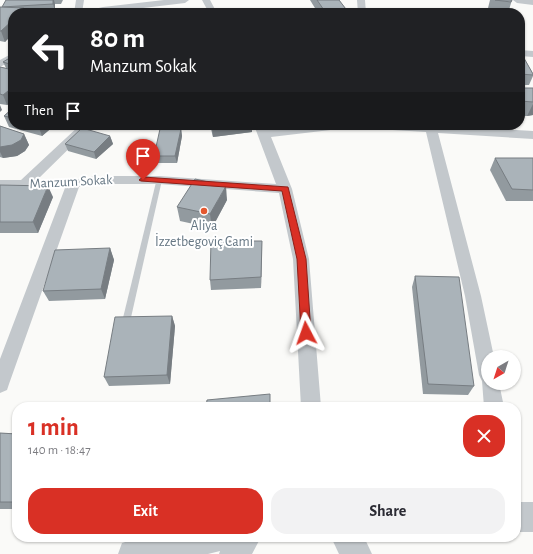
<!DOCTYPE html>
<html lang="en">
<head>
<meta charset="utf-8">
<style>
  body { margin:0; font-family:"Alegreya Sans",sans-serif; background:#f2f2f3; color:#2b2b33; height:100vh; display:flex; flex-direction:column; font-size:15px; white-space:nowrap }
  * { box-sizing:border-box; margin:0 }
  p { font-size:13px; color:#7c7c81 }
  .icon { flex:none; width:22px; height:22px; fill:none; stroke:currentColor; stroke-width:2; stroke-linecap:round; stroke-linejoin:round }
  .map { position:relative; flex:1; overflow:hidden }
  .drawer { position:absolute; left:12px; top:402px; width:509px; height:140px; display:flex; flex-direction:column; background:#fff; border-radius:16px; box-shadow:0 1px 3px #0004 }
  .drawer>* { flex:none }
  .guide { position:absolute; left:8px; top:8px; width:517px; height:122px; border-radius:16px; box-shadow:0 1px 3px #0004; background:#202124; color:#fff; overflow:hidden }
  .needle { width:26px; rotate:219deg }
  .tools { position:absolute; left:481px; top:350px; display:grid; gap:8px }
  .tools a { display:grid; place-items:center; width:40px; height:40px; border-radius:50%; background:#fff; box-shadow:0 1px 3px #0004; font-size:20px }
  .pin { position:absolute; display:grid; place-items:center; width:34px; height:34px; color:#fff; margin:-41px -17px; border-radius:50% 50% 50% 0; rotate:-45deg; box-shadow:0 0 4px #0007 }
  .pin .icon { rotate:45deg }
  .me { position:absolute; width:44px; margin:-22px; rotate:356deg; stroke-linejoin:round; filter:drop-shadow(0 0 3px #0008) }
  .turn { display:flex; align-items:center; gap:14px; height:84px; padding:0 16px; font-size:18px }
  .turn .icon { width:52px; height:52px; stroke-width:2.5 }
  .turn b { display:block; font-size:28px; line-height:34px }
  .then { display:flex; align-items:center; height:38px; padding:0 16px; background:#0003; gap:8px; font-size:15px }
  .round { display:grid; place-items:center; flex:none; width:42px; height:42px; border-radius:16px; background:#f2f2f3 }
  .headline { display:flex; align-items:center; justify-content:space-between; height:68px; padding:0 16px }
  h1 { font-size:24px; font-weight:600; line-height:30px; color:#d93025 }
  .button { display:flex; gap:8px; margin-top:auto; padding:8px 16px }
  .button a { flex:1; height:46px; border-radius:16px; background:#d93025; color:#fff; font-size:16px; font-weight:600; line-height:46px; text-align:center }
  .button a+a { background:#f2f2f3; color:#2b2b33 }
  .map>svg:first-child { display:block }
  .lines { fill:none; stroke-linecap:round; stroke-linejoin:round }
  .service { fill:#c3c8cc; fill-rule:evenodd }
  .minor { fill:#c3c8cc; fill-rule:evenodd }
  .tertiary { fill:#c3c8cc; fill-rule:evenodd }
  .wall { fill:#929a9f }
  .shaded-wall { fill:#777d82 }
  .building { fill:#aab3b9; stroke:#777d82 }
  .route { fill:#d93025; stroke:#8d1f18 }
  .poi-dot { fill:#e4572e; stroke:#fff; stroke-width:1.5 }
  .labels { text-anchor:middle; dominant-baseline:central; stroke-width:4; stroke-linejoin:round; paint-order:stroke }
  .street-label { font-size:14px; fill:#657683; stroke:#fff }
  .poi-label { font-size:14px; fill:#657683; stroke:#fff }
</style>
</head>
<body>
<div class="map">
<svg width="533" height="554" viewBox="0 0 533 554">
  <rect width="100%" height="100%" fill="#fafaf8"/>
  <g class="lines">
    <path class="service" d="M157,178H159L162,180L130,322L129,325L126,326L123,325L122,322Z"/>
    <g class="minor">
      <path d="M76,0H84L82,13H74Z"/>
      <path d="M164,0H189L185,3L101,13H85L86,11L103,7Z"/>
      <path d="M202,0H210L217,13H209Z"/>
      <path d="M357,0H365L366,13H358Z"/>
      <path d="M513,0H533V5L517,3Z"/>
      <path d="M520,50L533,51V57L520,56Z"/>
      <path d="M13,53V60L0,67V60Z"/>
      <path d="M80,125H93L37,180H73L96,176H159L276,184L254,125H266L268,130L309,125H345L343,128L339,129L271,137L292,189L309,259L321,407H301L293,259L279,193L159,184H96L79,187L9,384L7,390L0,393V359L65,188H0V180H21Z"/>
      <path d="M370,125H436L533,131V139L438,133L481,296L494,357H488V383H499L504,407H484L482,381L479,375L465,296L426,132L376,129L372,128Z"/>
    </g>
    <g class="tertiary">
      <rect x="516" y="502" width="17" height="30"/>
      <path d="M141,537H261L252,554H219L220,551L208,554H118L122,543Z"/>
      <path d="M331,537H364L372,554H339Z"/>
    </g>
  </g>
  <g class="wall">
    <path d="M6,0H63L61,4H55V11L26,12L5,42L0,41V7H3Z"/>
    <path d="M310,0H339L349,13H318Z"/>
    <path d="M490,0H512L508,13H494L487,12Z"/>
    <path d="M520,51L533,74V76L529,85H520Z"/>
    <path d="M13,56V101L7,105L0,104V67L6,68L3,62Z"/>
    <path d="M520,88H533V115L527,116H520Z"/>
    <path d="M13,108V125H55L42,136L9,127L4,116Z"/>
    <path d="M210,125H252V132L213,137Z"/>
    <path d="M0,126L24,134L29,145L25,151L17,156L3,158L0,157Z"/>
    <path d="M181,129L182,136L177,163H155L154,156Z"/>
    <path d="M110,136L113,144L96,159L68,151L65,144Z"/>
    <path d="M495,158H533V201H506L490,170Z"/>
    <path d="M0,185L53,197L38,233H0Z"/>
    <path d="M227,200L212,228L180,221L177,207Z"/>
    <path d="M262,241L261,288L211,290L210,280Z"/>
    <path d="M110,248L114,260L105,299L49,301L43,291Z"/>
    <path d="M415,276L474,386L468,395L423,394L412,287Z"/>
    <path d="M172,316L175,326L170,384L109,386L104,377Z"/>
    <path d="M0,433L17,434V509H0Z"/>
  </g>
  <g class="shaded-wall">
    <path d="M53,0H54L55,4V11L53,4Z"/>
    <path d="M24,8L26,13H19Z"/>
    <path d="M13,20V34L5,42L1,31Z"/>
    <path d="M13,87V101L7,105L3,95Z"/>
    <path d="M533,104V115L527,116Z"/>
    <path d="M0,105L2,110L0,112Z"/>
    <path d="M38,125H55L42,136Z"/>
    <path d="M248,125H252V132L213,137L212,129Z"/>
    <path d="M181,129L182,136L177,163L175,156Z"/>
    <path d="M24,134L29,145L25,151L17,156L3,158L0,152V147Z"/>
    <path d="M110,136L113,144L96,159L94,152Z"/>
    <path d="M48,186L53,197L38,233L33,222Z"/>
    <path d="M226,186L227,200L212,228L210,214Z"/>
    <path d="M262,241V252L261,288V277Z"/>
    <path d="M110,248L114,260L105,299L101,289Z"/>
    <path d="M172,316L175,326L170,384L167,375Z"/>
  </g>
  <g class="building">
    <path d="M6,0H53V4L2,7Z"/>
    <path d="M317,0H339L349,13H326Z"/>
    <path d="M495,0H512L511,2Z"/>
    <path d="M0,7L24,8L19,13H13V20L1,31H0Z"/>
    <path d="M520,51L533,74V75L520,74Z"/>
    <path d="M13,56V65L3,62Z"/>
    <path d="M0,67L13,70V87L3,95L0,94Z"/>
    <path d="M520,88H533V102L520,101Z"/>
    <path d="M13,108V118L4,116Z"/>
    <path d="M211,125H248L212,129Z"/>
    <path d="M0,126L24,134L21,140L12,145L0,147Z"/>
    <path d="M82,128L110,136L94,152L65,144Z"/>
    <path d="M160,129H181L175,156H154Z"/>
    <path d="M495,158H533V190L512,189Z"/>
    <path d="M195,179L226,186L210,214L177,207Z"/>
    <path d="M0,185L48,186L33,222H0Z"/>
    <path d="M211,241H262L261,277L210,280Z"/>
    <path d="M110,248L101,289L43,291L55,250Z"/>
    <path d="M415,276L459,277L474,386L428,384Z"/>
    <path d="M172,316L167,375L104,377L115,317Z"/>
    <path d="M270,394V407H206L207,400Z"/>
    <path d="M357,404L477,405L478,407H358Z"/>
    <path d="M0,433L17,434V502H0Z"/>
  </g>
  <path class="route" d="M143,177L288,187L306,259L311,333L310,336L306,337L303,336L301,333L297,259L282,191L141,181L139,180Z"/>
  <circle class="poi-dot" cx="204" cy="211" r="4"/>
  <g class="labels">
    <g class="street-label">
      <text transform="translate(71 182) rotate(-3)">Manzum Sokak</text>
    </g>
    <g class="poi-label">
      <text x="204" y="226">Aliya<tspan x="204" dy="16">İzzetbegoviç Cami</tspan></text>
    </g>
  </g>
</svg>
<div class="tools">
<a><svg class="needle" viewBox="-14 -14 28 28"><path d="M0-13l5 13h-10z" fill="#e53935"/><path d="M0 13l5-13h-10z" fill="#7c7c81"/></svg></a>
</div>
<div class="pin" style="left:143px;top:180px;background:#d93025"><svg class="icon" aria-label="arrive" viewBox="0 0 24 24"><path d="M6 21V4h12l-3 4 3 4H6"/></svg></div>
<svg class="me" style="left:306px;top:333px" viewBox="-20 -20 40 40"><path d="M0-17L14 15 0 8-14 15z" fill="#d93025" stroke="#fff" stroke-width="4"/></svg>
<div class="guide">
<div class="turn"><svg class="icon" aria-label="left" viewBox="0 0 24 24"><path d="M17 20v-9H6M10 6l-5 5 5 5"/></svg><div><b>80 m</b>Manzum Sokak</div></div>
<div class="then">Then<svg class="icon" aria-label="arrive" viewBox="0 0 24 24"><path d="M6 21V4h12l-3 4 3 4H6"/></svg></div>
</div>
<section class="drawer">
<div class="headline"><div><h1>1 min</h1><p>140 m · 18:47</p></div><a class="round" style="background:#d93025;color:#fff"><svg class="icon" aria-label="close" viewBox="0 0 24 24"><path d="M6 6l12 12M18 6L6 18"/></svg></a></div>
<div class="button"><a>Exit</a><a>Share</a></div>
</section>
</div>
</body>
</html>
